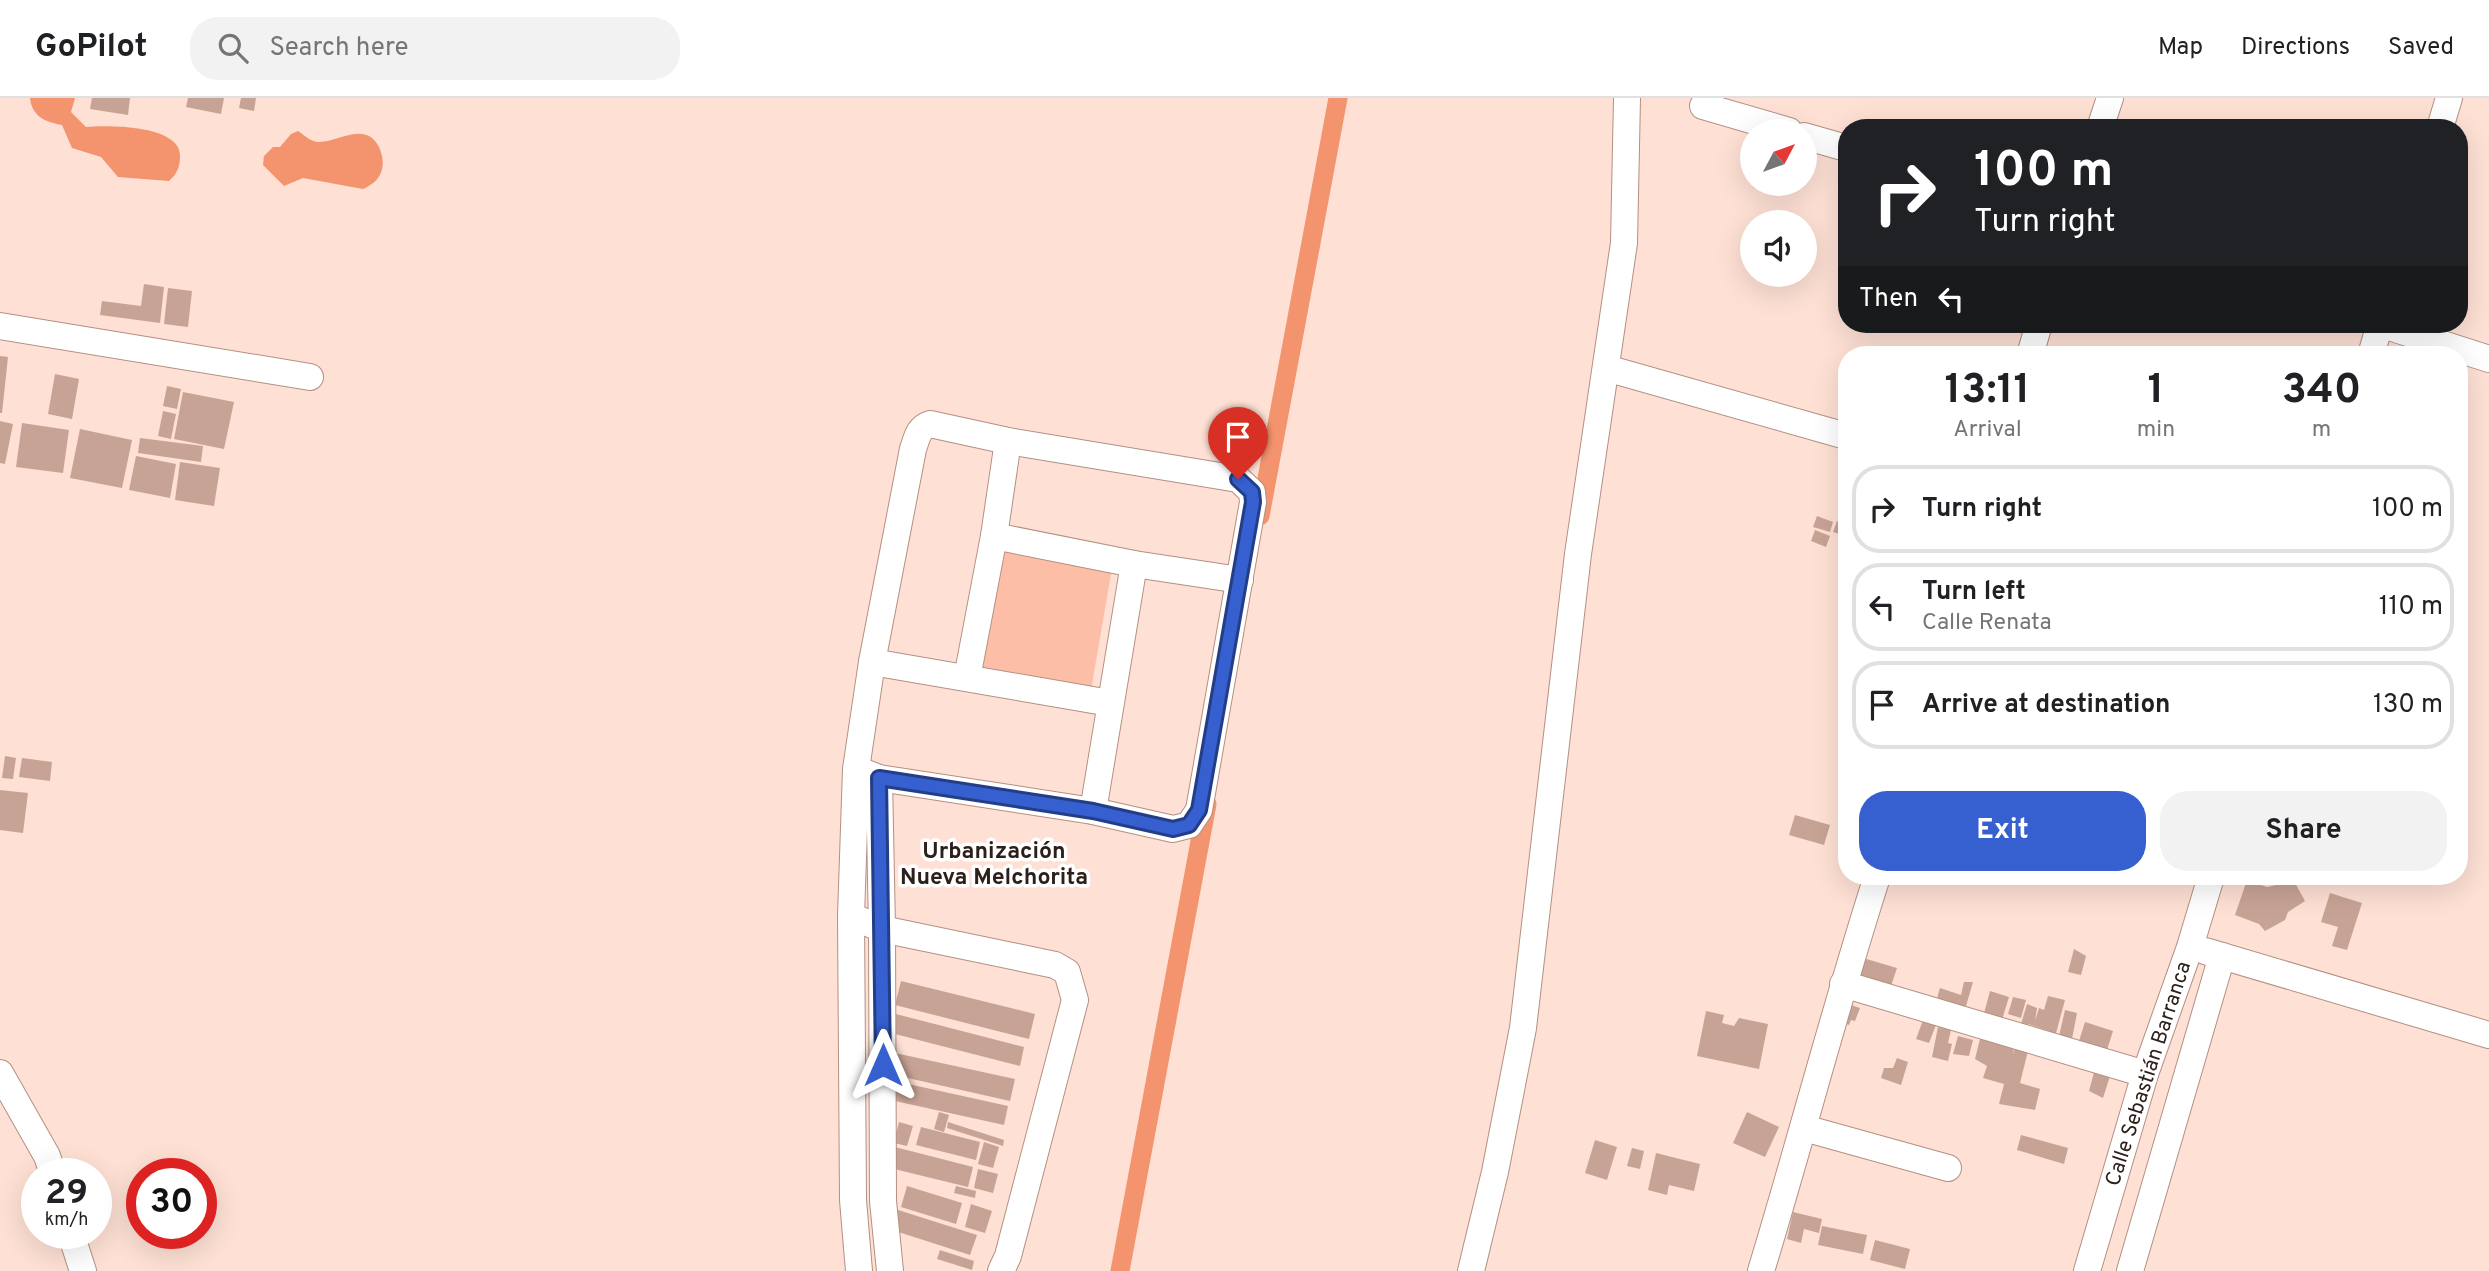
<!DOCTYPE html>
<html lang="en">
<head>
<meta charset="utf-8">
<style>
  body { margin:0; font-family:Overpass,sans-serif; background:#f2f2f2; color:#202124; height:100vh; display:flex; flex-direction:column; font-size:26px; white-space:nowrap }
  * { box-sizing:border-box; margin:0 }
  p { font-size:23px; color:#757577 }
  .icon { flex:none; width:38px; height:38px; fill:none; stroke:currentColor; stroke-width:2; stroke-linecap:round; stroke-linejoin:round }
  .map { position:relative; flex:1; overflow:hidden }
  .side { position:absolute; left:1838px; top:248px; width:630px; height:539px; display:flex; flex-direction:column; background:#fff; border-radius:28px; box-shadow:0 7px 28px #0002 }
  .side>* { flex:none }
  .top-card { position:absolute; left:1838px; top:21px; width:630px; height:214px; border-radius:28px; box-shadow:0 7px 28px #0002; background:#202124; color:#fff; overflow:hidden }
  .needle { width:46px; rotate:49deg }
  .tools { position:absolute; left:1740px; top:21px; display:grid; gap:14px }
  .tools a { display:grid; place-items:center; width:77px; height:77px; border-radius:50%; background:#fff; box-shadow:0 7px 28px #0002; font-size:35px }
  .speed { position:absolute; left:21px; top:1060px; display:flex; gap:14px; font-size:35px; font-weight:700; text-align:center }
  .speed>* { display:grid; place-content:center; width:91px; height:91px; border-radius:50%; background:#fff; box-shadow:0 7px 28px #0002; line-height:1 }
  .speed small { font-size:18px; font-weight:400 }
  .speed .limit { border:10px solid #d22; background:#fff; color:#111 }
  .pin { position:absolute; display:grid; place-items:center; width:60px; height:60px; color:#fff; margin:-72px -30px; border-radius:50% 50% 50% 0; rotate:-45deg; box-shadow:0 0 7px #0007 }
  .pin .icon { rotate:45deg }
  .me { position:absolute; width:77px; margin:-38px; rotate:0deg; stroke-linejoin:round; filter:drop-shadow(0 0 5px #0008) }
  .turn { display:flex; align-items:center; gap:24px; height:147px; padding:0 21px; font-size:32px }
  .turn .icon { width:91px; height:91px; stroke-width:2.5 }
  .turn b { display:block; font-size:49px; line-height:60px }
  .then { display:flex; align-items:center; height:66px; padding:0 21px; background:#0003; gap:14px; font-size:26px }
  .eta { display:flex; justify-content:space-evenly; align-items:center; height:119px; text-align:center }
  .eta b { font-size:42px; font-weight:700; line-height:49px }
  .action { display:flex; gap:14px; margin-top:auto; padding:14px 21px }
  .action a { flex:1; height:80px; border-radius:28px; background:#365fcf; color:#fff; font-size:28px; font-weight:700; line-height:80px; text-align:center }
  .action a+a { background:#f2f2f2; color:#202124 }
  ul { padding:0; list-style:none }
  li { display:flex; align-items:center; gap:21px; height:88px; margin:0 14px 10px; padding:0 7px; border:4px solid #e0e0e0; border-radius:28px }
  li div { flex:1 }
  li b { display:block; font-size:26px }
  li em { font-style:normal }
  header { display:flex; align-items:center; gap:42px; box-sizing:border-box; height:98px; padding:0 35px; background:#fff; border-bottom:2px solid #e0e0e0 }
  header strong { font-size:33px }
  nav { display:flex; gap:38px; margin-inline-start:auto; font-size:24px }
  .search { width:490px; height:63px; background:#f2f2f2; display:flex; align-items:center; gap:18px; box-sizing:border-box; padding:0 24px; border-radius:28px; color:#757577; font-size:26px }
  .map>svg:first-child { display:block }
  .green { fill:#fcbea6 }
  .water { fill:#f3946e }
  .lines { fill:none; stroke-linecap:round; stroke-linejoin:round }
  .canal { stroke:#f3946e; stroke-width:19 }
  .building { fill:#c7a395 }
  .minor-casing { stroke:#b39082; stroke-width:28 }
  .minor { stroke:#fff; stroke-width:26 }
  .route-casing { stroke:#233e87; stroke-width:18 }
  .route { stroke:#365fcf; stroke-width:12 }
  .labels { text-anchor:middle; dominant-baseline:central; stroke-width:7; stroke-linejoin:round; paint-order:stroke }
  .street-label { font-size:21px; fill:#2d201a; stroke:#fff }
  .neighbourhood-label { font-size:23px; font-weight:bold; fill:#2d201a; stroke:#fff }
</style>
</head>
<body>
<header>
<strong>GoPilot</strong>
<div class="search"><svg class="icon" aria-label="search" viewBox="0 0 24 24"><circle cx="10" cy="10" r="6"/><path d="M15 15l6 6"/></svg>Search here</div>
<nav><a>Map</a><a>Directions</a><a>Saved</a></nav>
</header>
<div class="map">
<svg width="2489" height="1173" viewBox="0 0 2489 1173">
  <rect width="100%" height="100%" fill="#fee0d4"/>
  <path class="green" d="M987,448L1104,467L1111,476L1091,592L964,576Z"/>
  <g class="water">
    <path d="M30,0H75L71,14L86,29C108,27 181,27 180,58C180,69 177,76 169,83L118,79L101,59L72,50L62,27C46,24 32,19 30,0Z"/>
    <path d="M298,33C304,37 310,43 318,44C338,45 365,22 379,49C382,56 384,64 382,71C380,81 372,87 363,91L303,80L284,88L263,67L264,58L273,49H280L291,36Z"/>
  </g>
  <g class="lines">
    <g class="canal">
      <path d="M1260,418L1338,0"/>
      <path d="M1120,1173L1207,706"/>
    </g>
  </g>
  <g class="building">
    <path d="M92,0H130L128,17L90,11Z"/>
    <path d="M188,0H224L221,16L186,9Z"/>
    <path d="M241,0H256L254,13L239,10Z"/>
    <path d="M144,186L164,189L160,225L100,217L102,203L141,208Z"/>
    <path d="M168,190L192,193L188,229L164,226Z"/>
    <path d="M0,258L8,259L2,315H0Z"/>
    <path d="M55,276L79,281L72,321L48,316Z"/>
    <path d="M167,288L181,291L177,311L163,308Z"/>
    <path d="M183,294L234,304L224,351L174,341Z"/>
    <path d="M163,313L176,316L171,341L158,338Z"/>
    <path d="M0,323L13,326L5,366L0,365Z"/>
    <path d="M22,325L69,332L63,375L16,369Z"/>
    <path d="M80,331L132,342L122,390L70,380Z"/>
    <path d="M140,340L203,348L201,364L138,355Z"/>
    <path d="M136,358L176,366L170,400L129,392Z"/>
    <path d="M180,364L220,370L214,408L175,402Z"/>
    <path d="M1817,418L1833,424L1830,434L1813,429Z"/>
    <path d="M1837,423L1846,427V438L1833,434Z"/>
    <path d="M1815,432L1830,438L1826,449L1811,443Z"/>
    <path d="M5,658L16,660L13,681L2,680Z"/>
    <path d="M22,660L52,664L50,683L19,679Z"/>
    <path d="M0,692L28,695L23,735L0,732Z"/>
    <path d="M1795,717L1830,727L1824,747L1789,737Z"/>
    <path d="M2248,779H2257L2255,785L2267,789L2294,783L2305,803L2288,814L2285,822L2265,833L2259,826L2235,817Z"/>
    <path d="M2330,795L2362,805L2347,852L2332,848L2338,829L2321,824Z"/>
    <path d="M2074,851L2086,858L2081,877L2068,874Z"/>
    <path d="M1863,860L1897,870L1891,888L1858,878Z"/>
    <path d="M901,883L1035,916L1029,941L895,907Z"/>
    <path d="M1964,884H1973L1964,915L1935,907L1940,890L1961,897Z"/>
    <path d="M1990,893L2009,899L2001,925L1983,919Z"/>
    <path d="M2048,898L2065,902L2055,939L2048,938L2049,933L2028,926L2026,930L2021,926L2027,906L2037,910L2035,923L2039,910L2044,912Z"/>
    <path d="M2013,899L2026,902L2021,920L2008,916Z"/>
    <path d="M1845,905L1860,910L1855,923L1851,922L1849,927L1838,923Z"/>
    <path d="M2065,912L2077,915L2072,941L2059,938Z"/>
    <path d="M1706,913L1724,917L1722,925L1734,928L1739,920L1768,926L1759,971L1697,958Z"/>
    <path d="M892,915L1024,949L1020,968L887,934Z"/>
    <path d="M1923,922L1936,927L1929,945L1916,941Z"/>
    <path d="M2085,924L2113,933L2107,952L2079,943Z"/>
    <path d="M1938,929L1951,932L1948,945L1952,946L1948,963L1932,959Z"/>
    <path d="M1958,938L1973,942L1969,958L1953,956Z"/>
    <path d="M1980,941L2014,950L2013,957L2015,950L2028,953L2020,985L2040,991L2035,1012L1999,1006L2004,986L1983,980L1987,968L1975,961Z"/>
    <path d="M895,955L1015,981L1010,1003L890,976Z"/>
    <path d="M1897,960L1908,964L1901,987L1881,980L1884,970H1893Z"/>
    <path d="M2096,967L2112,972L2103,1000L2089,993Z"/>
    <path d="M890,982L1008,1008L1004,1027L886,1001Z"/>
    <path d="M939,1014L949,1017L944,1034L934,1031Z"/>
    <path d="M1747,1014L1779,1029L1765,1059L1733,1045Z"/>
    <path d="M899,1024L913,1028L907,1048L894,1045Z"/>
    <path d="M948,1024L1004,1042L1003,1048L947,1030Z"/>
    <path d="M921,1029L980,1044L976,1062L916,1047Z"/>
    <path d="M2021,1037L2068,1050L2064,1066L2017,1052Z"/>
    <path d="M1595,1042L1617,1049L1607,1082L1585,1075Z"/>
    <path d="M984,1044L999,1049L993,1070L978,1066Z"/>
    <path d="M891,1048L973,1069L968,1089L886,1069Z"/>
    <path d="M1632,1050L1644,1053L1640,1071L1627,1068Z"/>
    <path d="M1656,1055L1700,1066L1694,1093L1669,1087L1667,1097L1648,1092Z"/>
    <path d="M978,1071L998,1076L993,1095L974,1090Z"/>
    <path d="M907,1088L962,1105L956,1126L901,1109Z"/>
    <path d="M956,1088L976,1093L975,1100L954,1095Z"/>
    <path d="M971,1106L992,1113L985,1135L965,1129Z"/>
    <path d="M895,1111L977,1137L970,1157L889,1131Z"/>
    <path d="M1793,1114L1822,1121L1819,1135L1804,1131L1801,1145L1787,1141Z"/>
    <path d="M1822,1128L1867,1137L1863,1156L1818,1147Z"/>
    <path d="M1875,1142L1910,1151L1905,1171L1870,1162Z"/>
    <path d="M940,1152L974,1163L972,1172L937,1161Z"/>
  </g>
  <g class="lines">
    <defs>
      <g id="minor">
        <path d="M1703,8L1789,33"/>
        <path d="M2100,30L2110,0"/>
        <path d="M2440,30L2449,0"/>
        <path d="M1804,38L1846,50"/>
        <path d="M2380,226L2489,261"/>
        <path d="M0,228L310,279"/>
        <path d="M2030,257L2039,226"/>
        <path d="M2371,257L2380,226"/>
        <path d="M1606,270L1846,338"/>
        <path d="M994,438L1134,466L1240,482"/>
        <path d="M872,564L1110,605"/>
        <path d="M967,580L994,438L1008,343"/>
        <path d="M856,671L879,680L1093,713L1173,731L1189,727L1199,712L1253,404L1252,394L1238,381L1008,343L930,326C918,330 917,340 913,351L872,564L856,671L851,818L853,1102L859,1173"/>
        <path d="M879,680L882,831L883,1103L890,1173"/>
        <path d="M1093,713L1134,466"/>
        <path d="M851,818L882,831L1055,867L1067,874L1075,902L1008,1158L1001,1173"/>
        <path d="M2205,853L2489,937"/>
        <path d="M1843,886L2145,976"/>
        <path d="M0,975L47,1058L53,1076"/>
        <path d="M1804,1030L1948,1070"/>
        <path d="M71,1136L83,1173"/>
        <path d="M1471,1173L1495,1074L1523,930L1578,456L1624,145L1627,0"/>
        <path d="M1761,1173C1801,1042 1835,909 1877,779"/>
        <path d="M2087,1173L2145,976L2190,849L2211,779"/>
        <path d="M2130,1173L2222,858"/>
      </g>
    </defs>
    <use href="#minor" class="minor-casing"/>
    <use href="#minor" class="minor"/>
  </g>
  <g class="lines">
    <defs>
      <path id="route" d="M883,967L879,680L1093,713L1173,731L1189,727L1199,712L1253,404L1252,394L1238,381"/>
    </defs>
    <use href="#route" class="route-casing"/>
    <use href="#route" class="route"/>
  </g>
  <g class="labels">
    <g class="street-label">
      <text transform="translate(2149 976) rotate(-72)">Calle Sebastián Barranca</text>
    </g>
    <g class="neighbourhood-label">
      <text x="994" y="754">Urbanización<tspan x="994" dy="26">Nueva Melchorita</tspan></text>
    </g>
  </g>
</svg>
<div class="tools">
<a><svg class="needle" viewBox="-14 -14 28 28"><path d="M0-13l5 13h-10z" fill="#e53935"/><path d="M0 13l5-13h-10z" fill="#757577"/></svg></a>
<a><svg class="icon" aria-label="sound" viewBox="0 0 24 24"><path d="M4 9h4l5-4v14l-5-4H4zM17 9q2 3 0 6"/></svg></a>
</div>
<div class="speed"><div>29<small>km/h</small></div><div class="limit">30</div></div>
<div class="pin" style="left:1238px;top:381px;background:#d93025"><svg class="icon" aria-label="arrive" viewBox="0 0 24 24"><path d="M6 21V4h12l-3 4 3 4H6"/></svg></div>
<svg class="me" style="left:883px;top:967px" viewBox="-20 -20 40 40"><path d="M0-17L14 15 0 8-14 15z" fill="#365fcf" stroke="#fff" stroke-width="4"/></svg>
<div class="top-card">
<div class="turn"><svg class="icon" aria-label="right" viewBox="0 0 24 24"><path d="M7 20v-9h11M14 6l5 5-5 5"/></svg><div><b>100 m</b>Turn right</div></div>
<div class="then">Then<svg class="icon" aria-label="left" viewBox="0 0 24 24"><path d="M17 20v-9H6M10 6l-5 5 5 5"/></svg></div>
</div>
<section class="side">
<div class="eta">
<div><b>13:11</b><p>Arrival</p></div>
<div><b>1</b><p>min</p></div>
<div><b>340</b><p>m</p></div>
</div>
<ul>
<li><svg class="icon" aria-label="right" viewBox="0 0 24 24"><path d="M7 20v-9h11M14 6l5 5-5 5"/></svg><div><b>Turn right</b></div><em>100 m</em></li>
<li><svg class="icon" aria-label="left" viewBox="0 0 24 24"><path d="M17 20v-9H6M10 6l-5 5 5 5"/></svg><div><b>Turn left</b><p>Calle Renata</p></div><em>110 m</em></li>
<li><svg class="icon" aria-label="arrive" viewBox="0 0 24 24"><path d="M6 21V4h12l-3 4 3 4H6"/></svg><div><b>Arrive at destination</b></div><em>130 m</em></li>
</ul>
<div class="action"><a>Exit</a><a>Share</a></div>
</section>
</div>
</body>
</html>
